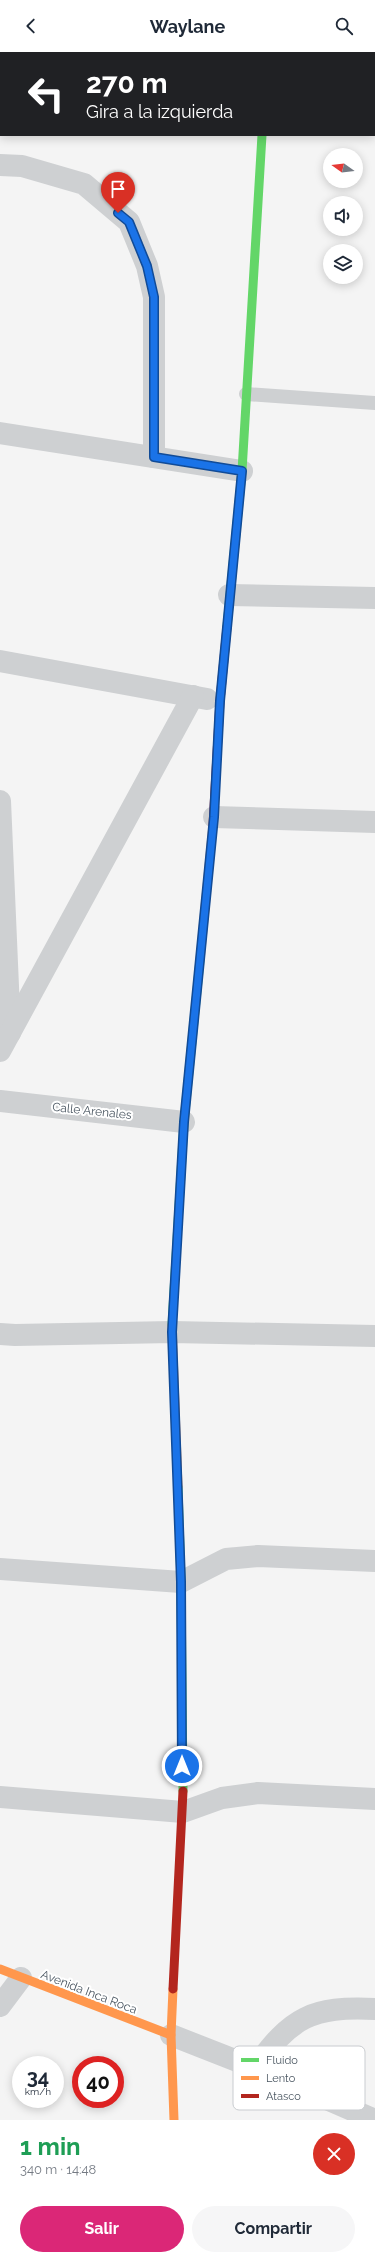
<!DOCTYPE html>
<html lang="es">
<head>
<meta charset="utf-8">
<style>
  body { margin:0; font-family:Raleway,sans-serif; background:#f6f6f7; color:#1f2937; height:100vh; display:flex; flex-direction:column; font-size:15px; white-space:nowrap }
  * { box-sizing:border-box; margin:0 }
  p { font-size:13px; color:#747a83 }
  .icon { flex:none; width:22px; height:22px; fill:none; stroke:currentColor; stroke-width:2; stroke-linecap:round; stroke-linejoin:round }
  .map { position:relative; height:2068px; overflow:hidden }
  .details { display:flex; flex-direction:column; background:#fff; flex:1 }
  .details>* { flex:none }
  .banner { position:absolute; left:0px; top:0px; width:375px; height:84px; box-shadow:0 2px 10px #0003; background:#202124; color:#fff; overflow:hidden }
  .needle { width:26px; rotate:284deg }
  .controls { position:absolute; left:323px; top:96px; display:grid; gap:8px }
  .controls a { display:grid; place-items:center; width:40px; height:40px; border-radius:50%; background:#fff; box-shadow:0 2px 10px #0003; font-size:20px }
  .speed { position:absolute; left:12px; top:2004px; display:flex; gap:8px; font-size:20px; font-weight:700; text-align:center }
  .speed>* { display:grid; place-content:center; width:52px; height:52px; border-radius:50%; background:#fff; box-shadow:0 2px 10px #0003; line-height:1 }
  .speed small { font-size:10px; font-weight:400 }
  .speed .limit { border:6px solid #d22; background:#fff; color:#111 }
  .pin { position:absolute; display:grid; place-items:center; width:34px; height:34px; color:#fff; margin:-41px -17px; border-radius:50% 50% 50% 0; rotate:-45deg; box-shadow:0 0 4px #0007 }
  .pin .icon { rotate:45deg }
  .me { position:absolute; width:44px; margin:-22px; rotate:0deg; stroke-linejoin:round; filter:drop-shadow(0 0 3px #0008) }
  .turn { display:flex; align-items:center; gap:14px; height:84px; padding:0 20px; font-size:18px }
  .turn .icon { width:52px; height:52px; stroke-width:2.5 }
  .turn b { display:block; font-size:28px; line-height:34px }
  .round { display:grid; place-items:center; flex:none; width:42px; height:42px; border-radius:21px; background:#f6f6f7 }
  .overview { display:flex; align-items:center; justify-content:space-between; height:68px; padding:0 20px }
  h1 { font-size:24px; font-weight:700; line-height:30px; color:#1e9e55 }
  .action { display:flex; gap:8px; margin-top:auto; padding:8px 20px }
  .action a { flex:1; height:46px; border-radius:24px; background:#db2777; color:#fff; font-size:16px; font-weight:700; line-height:46px; text-align:center }
  .action a+a { background:#f6f6f7; color:#1f2937 }
  header { display:flex; justify-content:space-between; align-items:center; height:52px; padding:0 20px; background:#fff; font-size:18px; font-weight:700 }
  .map>svg:first-child { display:block }
  .lines { fill:none; stroke-linecap:round; stroke-linejoin:round }
  .lane { stroke:#ced0d2; stroke-width:14 }
  .street { stroke:#ced0d2; stroke-width:22 }
  .fast { stroke:#63d668; stroke-width:9 }
  .slow { stroke:#ff974d; stroke-width:9 }
  .jam { stroke:#b3261e; stroke-width:9 }
  .route-casing { stroke:#114b97; stroke-width:10 }
  .route { stroke:#1a73e8; stroke-width:7 }
  .labels { text-anchor:middle; dominant-baseline:central; stroke-width:4; stroke-linejoin:round; paint-order:stroke }
  .street-label { font-size:12px; fill:#4a5661; stroke:#fff }
  .key { fill:#fff; stroke:#c9ccd0; stroke-width:1 }
  .key-label { font-size:11px; fill:#4a5661 }
</style>
</head>
<body>
<header><svg class="icon" aria-label="back" viewBox="0 0 24 24"><path d="M15 5l-7 7 7 7"/></svg>Waylane<svg class="icon" aria-label="search" viewBox="0 0 24 24"><circle cx="10" cy="10" r="6"/><path d="M15 15l6 6"/></svg></header>
<div class="map">
<svg width="375" height="2068" viewBox="0 0 375 2068">
  <rect width="100%" height="100%" fill="#f4f4f4"/>
  <g class="lines">
    <path class="lane" d="M246,342L375,351"/>
    <g class="street">
      <path d="M0,113L22,114L84,132L129,170L147,214L154,245V405"/>
      <path d="M0,381L242,419"/>
      <path d="M229,543L375,546"/>
      <path d="M0,609L207,647"/>
      <path d="M0,749L10,981"/>
      <path d="M214,765L375,770"/>
      <path d="M0,999L193,644"/>
      <path d="M0,1049L184,1070"/>
      <path d="M0,1282L15,1283L172,1280L375,1284"/>
      <path d="M0,1517L181,1530L226,1507L258,1504L375,1509"/>
      <path d="M0,1745L183,1760L222,1746L258,1741L375,1747"/>
      <path d="M0,1954L21,1926"/>
      <path d="M171,1983L255,2016L375,2068"/>
      <path d="M255,2016C291,1965 312,1954 375,1957"/>
    </g>
    <g class="fast">
      <path d="M227,575L242,419L262,83"/>
      <path d="M172,1273L184,1070L200,908"/>
      <path d="M178,1435L181,1530L183,1739"/>
    </g>
    <g class="slow">
      <path d="M267,0V1"/>
      <path d="M200,908L213,773"/>
      <path d="M172,1273L178,1435"/>
      <path d="M0,1917L171,1983"/>
      <path d="M173,1937L171,1983L174,2068"/>
    </g>
    <g class="jam">
      <path d="M213,773L220,649L227,575"/>
      <path d="M173,1937L183,1739"/>
    </g>
  </g>
  <g class="lines">
    <defs>
      <path id="route" d="M118,161L129,170L147,214L154,245V405L242,419L220,649L214,765L184,1070L172,1280L181,1530L182,1714"/>
    </defs>
    <use href="#route" class="route-casing"/>
    <use href="#route" class="route"/>
  </g>
  <g class="labels">
    <g class="street-label">
      <text transform="translate(92 1059) rotate(6)">Calle Arenales</text>
      <text transform="translate(89 1940) rotate(21)">Avenida Inca Roca</text>
    </g>
  </g>
  <rect x="233" y="1994" width="132" height="64" rx="6" class="key"/>
  <rect x="241" y="2006" width="18" height="4" fill="#63d668"/>
  <rect x="241" y="2024" width="18" height="4" fill="#ff974d"/>
  <rect x="241" y="2042" width="18" height="4" fill="#b3261e"/>
  <g class="key-label">
    <text x="266" y="2012">Fluido</text>
    <text x="266" y="2030">Lento</text>
    <text x="266" y="2048">Atasco</text>
  </g>
</svg>
<div class="controls">
<a><svg class="needle" viewBox="-14 -14 28 28"><path d="M0-13l5 13h-10z" fill="#e53935"/><path d="M0 13l5-13h-10z" fill="#747a83"/></svg></a>
<a><svg class="icon" aria-label="sound" viewBox="0 0 24 24"><path d="M4 9h4l5-4v14l-5-4H4zM17 9q2 3 0 6"/></svg></a>
<a><svg class="icon" aria-label="layers" viewBox="0 0 24 24"><path d="M12 4l9 5-9 5-9-5zM3 14l9 5 9-5"/></svg></a>
</div>
<div class="speed"><div>34<small>km/h</small></div><div class="limit">40</div></div>
<div class="pin" style="left:118px;top:161px;background:#d93025"><svg class="icon" aria-label="arrive" viewBox="0 0 24 24"><path d="M6 21V4h12l-3 4 3 4H6"/></svg></div>
<svg class="me" style="left:182px;top:1714px" viewBox="-20 -20 40 40"><circle r="17" fill="#1a73e8" stroke="#fff" stroke-width="3"/><path d="M0-11L8 9 0 5-8 9z" fill="#fff"/></svg>
<div class="banner">
<div class="turn"><svg class="icon" aria-label="left" viewBox="0 0 24 24"><path d="M17 20v-9H6M10 6l-5 5 5 5"/></svg><div><b>270 m</b>Gira a la izquierda</div></div>
</div>
</div>
<section class="details">
<div class="overview"><div><h1>1 min</h1><p>340 m · 14:48</p></div><a class="round" style="background:#d93025;color:#fff"><svg class="icon" aria-label="close" viewBox="0 0 24 24"><path d="M6 6l12 12M18 6L6 18"/></svg></a></div>
<div class="action"><a>Salir</a><a>Compartir</a></div>
</section>
</body>
</html>
